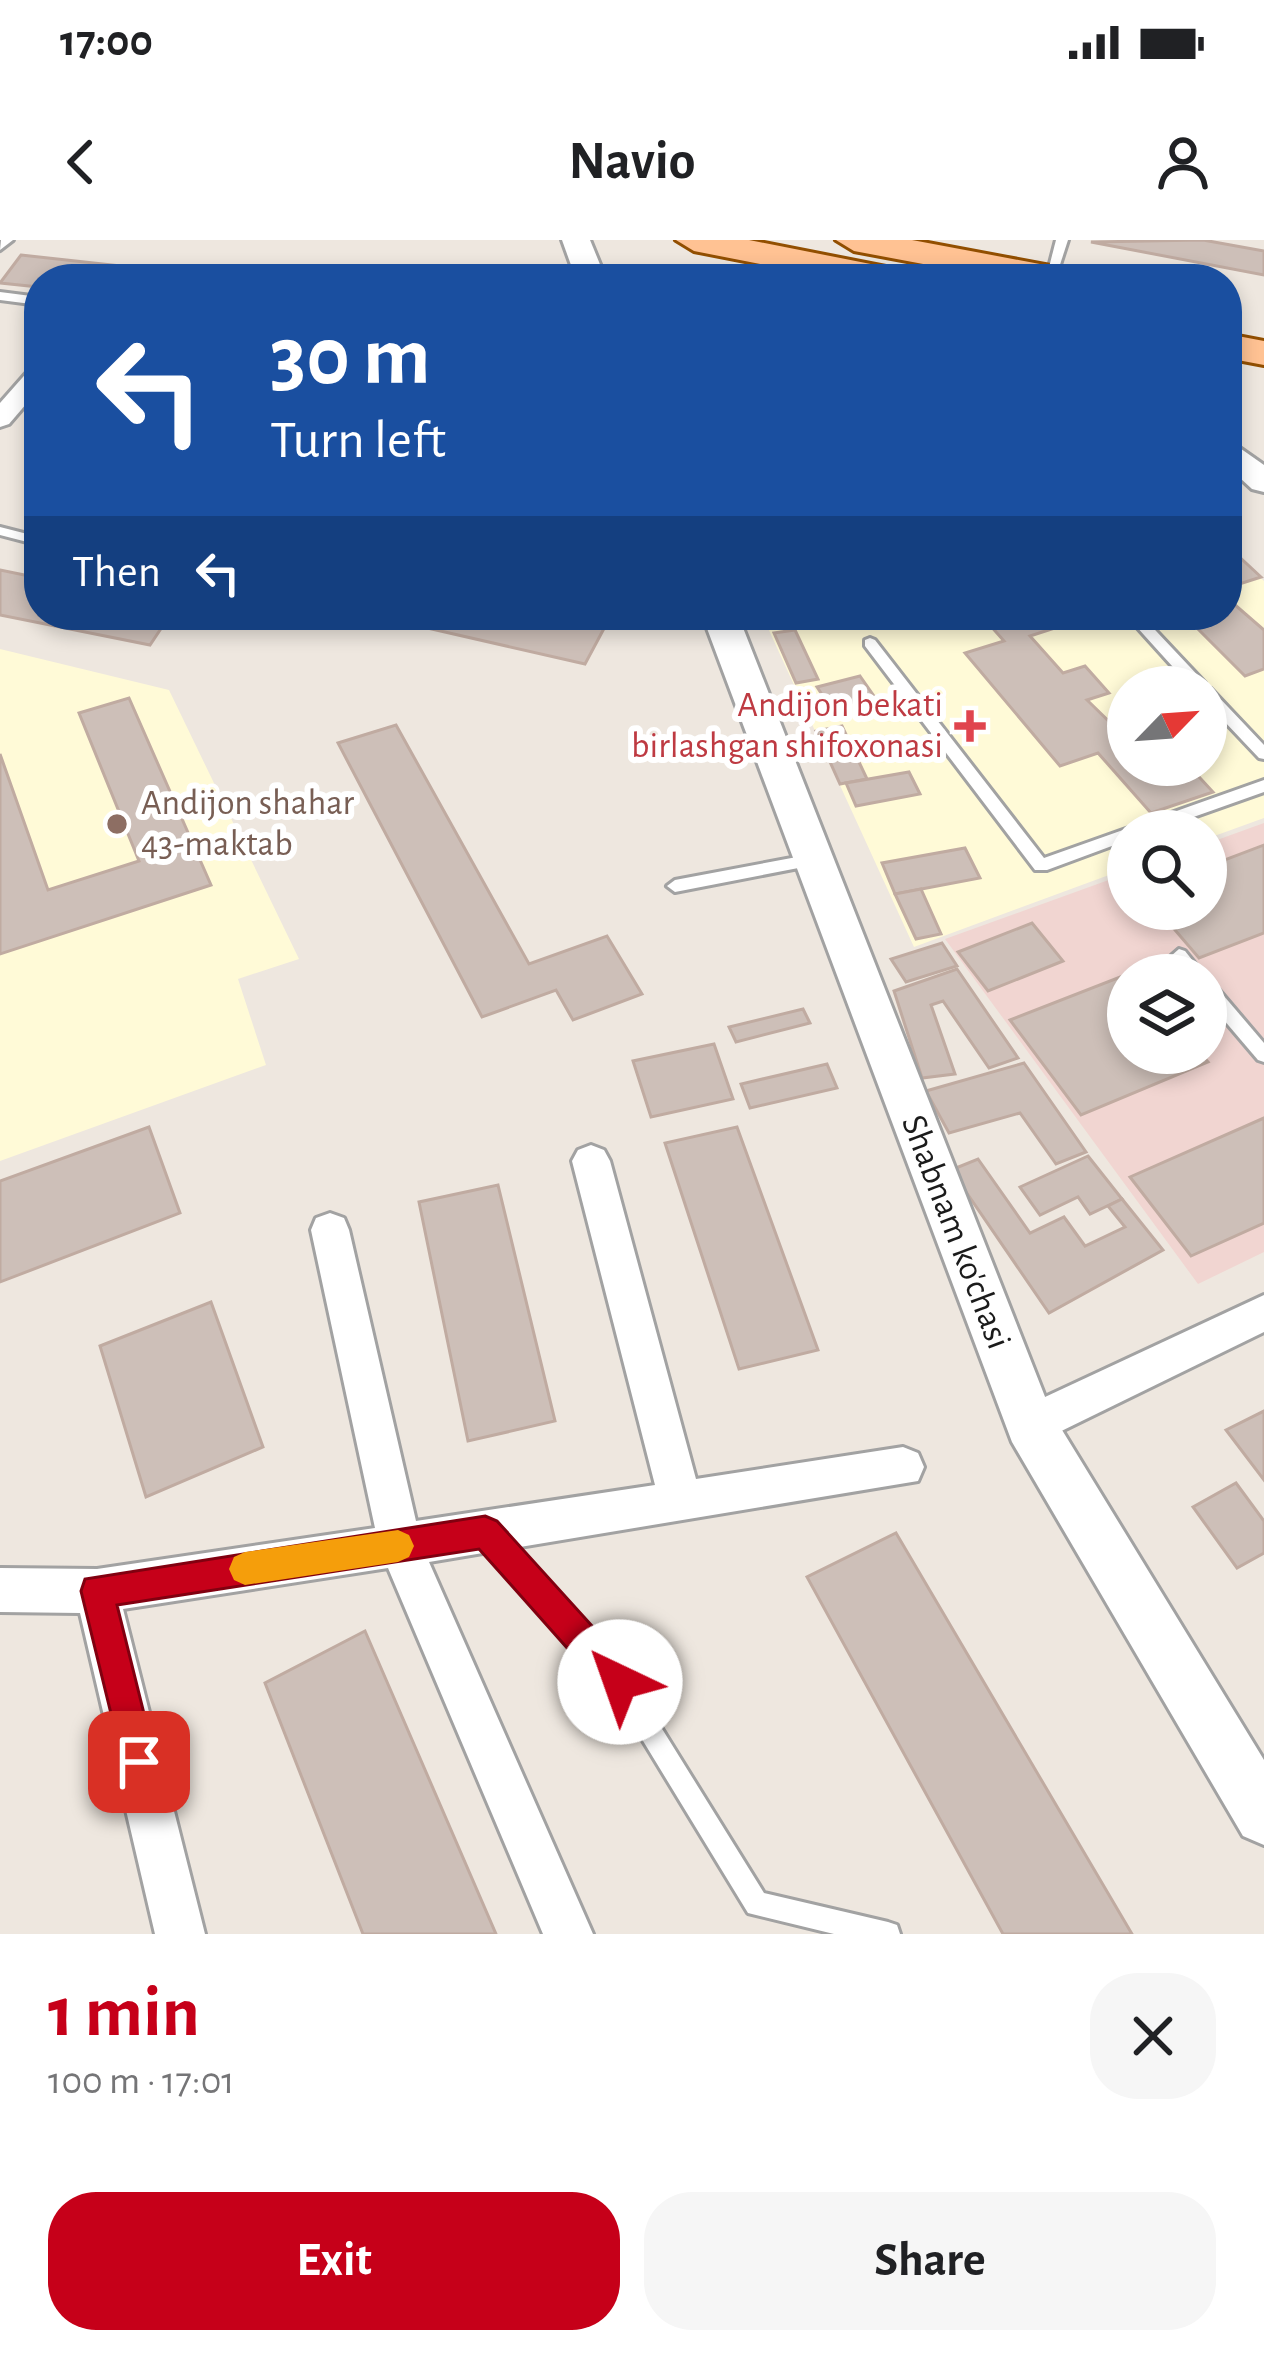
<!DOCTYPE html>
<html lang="en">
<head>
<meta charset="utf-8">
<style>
  body { margin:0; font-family:"Alegreya Sans",sans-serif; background:#f6f6f6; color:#202124; height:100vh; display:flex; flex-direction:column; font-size:45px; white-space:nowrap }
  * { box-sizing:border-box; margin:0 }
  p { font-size:39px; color:#757577 }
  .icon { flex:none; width:66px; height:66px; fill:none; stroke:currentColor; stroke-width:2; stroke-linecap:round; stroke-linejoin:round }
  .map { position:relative; height:1694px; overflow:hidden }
  .details { display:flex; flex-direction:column; background:#fff; flex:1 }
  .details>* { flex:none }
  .top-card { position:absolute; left:24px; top:24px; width:1218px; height:366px; border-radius:48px; box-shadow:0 6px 18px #0003; background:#1a4fa0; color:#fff; overflow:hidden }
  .needle { width:78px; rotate:65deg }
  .fabs { position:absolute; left:1107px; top:426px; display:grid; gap:24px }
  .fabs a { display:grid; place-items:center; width:120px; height:120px; border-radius:50%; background:#fff; box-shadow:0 6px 18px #0003; font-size:60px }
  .pin { position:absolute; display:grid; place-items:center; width:102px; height:102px; color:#fff; margin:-51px; border-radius:24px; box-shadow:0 6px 18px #0006 }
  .me { position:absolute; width:132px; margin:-66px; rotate:318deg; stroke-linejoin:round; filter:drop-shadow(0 0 9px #0008) }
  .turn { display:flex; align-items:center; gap:42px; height:252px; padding:0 48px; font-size:54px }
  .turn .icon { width:156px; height:156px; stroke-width:2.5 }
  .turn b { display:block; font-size:84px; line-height:102px }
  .then { display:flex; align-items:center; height:114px; padding:0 48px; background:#0003; gap:24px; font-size:45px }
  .round { display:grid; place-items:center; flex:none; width:126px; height:126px; border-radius:48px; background:#f6f6f6 }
  .overview { display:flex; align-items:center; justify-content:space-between; height:204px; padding:0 48px }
  h1 { font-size:72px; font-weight:700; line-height:90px; color:#c60019 }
  .primary-button { display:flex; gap:24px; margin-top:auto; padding:24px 48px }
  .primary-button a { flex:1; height:138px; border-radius:48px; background:#c60019; color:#fff; font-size:48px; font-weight:700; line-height:138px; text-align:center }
  .primary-button a+a { background:#f6f6f6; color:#202124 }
  .status { display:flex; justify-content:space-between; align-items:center; height:84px; padding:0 60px; background:#fff; direction:ltr }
  .status svg { height:33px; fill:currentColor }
  header { display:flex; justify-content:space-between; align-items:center; height:156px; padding:0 48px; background:#fff; font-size:54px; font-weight:700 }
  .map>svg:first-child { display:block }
  .education { fill:#fffad7; fill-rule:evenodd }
  .military { fill:#f1d5d1; fill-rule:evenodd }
  .building { fill:#cdbfb8; stroke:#c0aba1; stroke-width:3 }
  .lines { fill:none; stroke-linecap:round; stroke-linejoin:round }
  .service-casing { stroke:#a2a2a2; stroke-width:6 }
  .minor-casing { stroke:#a2a2a2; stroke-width:6 }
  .tertiary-casing { stroke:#a2a2a2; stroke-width:6 }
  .primary-casing { stroke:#924f00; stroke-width:6 }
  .service { fill:#fff; fill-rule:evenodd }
  .minor { fill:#fff; fill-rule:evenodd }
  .tertiary { fill:#fff; fill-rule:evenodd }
  .primary { fill:#ffc293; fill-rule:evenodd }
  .route { fill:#c60019; stroke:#810010; stroke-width:3 }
  .slow { fill:#f59e0b }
  .health-dot { fill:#e0444e; stroke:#fff; stroke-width:4.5 }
  .education-dot { fill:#8d6e63; stroke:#fff; stroke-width:4.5 }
  .labels { text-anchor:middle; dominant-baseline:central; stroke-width:12; stroke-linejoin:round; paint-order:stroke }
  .health-label { font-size:36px; fill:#be3a42; stroke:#fff; text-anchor:end }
  .education-label { font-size:36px; fill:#785e54; stroke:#fff; text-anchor:start }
  .street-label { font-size:36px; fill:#1b1b1b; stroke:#fff }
</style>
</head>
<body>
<div class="status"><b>17:00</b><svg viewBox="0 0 49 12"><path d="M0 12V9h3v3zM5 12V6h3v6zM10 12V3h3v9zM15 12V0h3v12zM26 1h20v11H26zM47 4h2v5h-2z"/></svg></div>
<header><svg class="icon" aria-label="back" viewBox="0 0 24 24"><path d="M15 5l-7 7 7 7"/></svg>Navio<svg class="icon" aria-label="person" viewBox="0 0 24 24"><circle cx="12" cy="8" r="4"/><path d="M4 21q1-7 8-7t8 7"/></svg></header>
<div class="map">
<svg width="1264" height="1694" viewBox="0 0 1264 1694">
  <rect width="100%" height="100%" fill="#eee7df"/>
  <g class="education">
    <path d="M1227,307L1264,341V578L1206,599V591H1128V628L914,707L762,375H1227ZM1128,447H1206V525H1128Z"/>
    <path d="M0,409L169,450L299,719L238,739L266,825L0,921Z"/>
  </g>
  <path class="military" d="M1264,583V1012L1198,1044L945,699L1128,633V669H1206V604ZM1128,735H1206V813H1128Z"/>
  <g class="building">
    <path d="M1203,0L1264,11V35L1091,2Z"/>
    <path d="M21,15L239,39H39V47L0,43Z"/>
    <path d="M1233,311L1261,337L1227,348V313Z"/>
    <path d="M0,330L39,338V375H170L150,405L0,375Z"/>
    <path d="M1227,358L1264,390V429L1245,436L1184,375H1227Z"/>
    <path d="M405,375H582L608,381L585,424L401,382Z"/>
    <path d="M981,375H1058L1067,384L1030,396L1063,433L1085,426L1109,453L1087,460L1128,500V525H1188L1213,552L1151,573L1098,513L1060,526L965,413L1004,401Z"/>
    <path d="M795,390L818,439L796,443L774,393Z"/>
    <path d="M860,436L874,456L831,468L817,447Z"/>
    <path d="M129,458L211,645L0,714V514L48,650L139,621L79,473Z"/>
    <path d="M396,485L529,724L607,696L642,754L573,780L556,750L482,777L338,503Z"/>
    <path d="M842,486L867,539L840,544L816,491Z"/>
    <path d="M909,532L920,554L856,566L846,543Z"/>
    <path d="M1264,605V693L1199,718L1157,669H1206V627Z"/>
    <path d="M965,608L980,638L895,654L882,623Z"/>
    <path d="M921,649L941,694L916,699L895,654Z"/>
    <path d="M1032,683L1063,721L988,751L958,712Z"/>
    <path d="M942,703L957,726L906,742L891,719Z"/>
    <path d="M957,729L1018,818L989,828L943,761L931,765L955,834L922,838L894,751Z"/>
    <path d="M1133,732L1136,735H1128V813H1200L1208,822L1081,875L1010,780Z"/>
    <path d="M803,769L810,783L736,802L729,787Z"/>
    <path d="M714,804L733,859L651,877L633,821Z"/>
    <path d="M1024,823L1086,912L1056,924L1020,873L949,893L926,851Z"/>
    <path d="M827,824L837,848L750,868L741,844Z"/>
    <path d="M1264,878V983L1191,1016L1130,937Z"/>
    <path d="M149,887L180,973L0,1042V941Z"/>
    <path d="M737,887L818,1110L739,1129L665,903Z"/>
    <path d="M1088,916L1122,959L1090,974L1078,957L1040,975L1020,947Z"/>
    <path d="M978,919L1030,993L1064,977L1085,1006L1125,987L1108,966L1122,959L1163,1010L1049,1073L951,930Z"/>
    <path d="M498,945L555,1181L468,1201L419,962Z"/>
    <path d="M211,1062L263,1207L146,1257L100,1106Z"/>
    <path d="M1264,1171V1240L1226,1190Z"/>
    <path d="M1236,1243L1264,1281V1313L1237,1328L1193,1267Z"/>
    <path d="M896,1293L1132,1694H1003L807,1337Z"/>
    <path d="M365,1391L496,1694H363L265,1443Z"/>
  </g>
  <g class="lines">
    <defs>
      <g id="service">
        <path d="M13,0L0,10L1,0Z"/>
        <path d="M1056,0H1068L1056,37L1046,39Z"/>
        <path d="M0,52L39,57V65L0,60Z"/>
        <path d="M0,287L39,297V305L0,295Z"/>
        <path d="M1126,375H1141L1205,443L1207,448L1211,449L1264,505V519L1259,518L1206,462V447H1191Z"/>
        <path d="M870,398L875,400L1044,618L1264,540V552L1154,591H1128V600L1047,630H1035L865,406V400Z"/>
        <path d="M813,614L821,620L819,624L675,652L667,646L675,640Z"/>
        <path d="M1179,709L1185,711L1204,735H1185L1171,716Z"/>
        <path d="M1206,740L1212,742L1264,803V822L1258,820L1206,759Z"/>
        <path d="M485,1281L493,1285L628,1434L764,1653L888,1682L897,1685L900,1694H834L748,1673L612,1450L477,1299L474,1292L477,1285Z"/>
      </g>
      <g id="minor">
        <path d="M39,127V149L9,184L0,187V163L30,129Z"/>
        <path d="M591,905L604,910L610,921L696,1239L903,1207L918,1213L924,1227L918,1241L429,1322L593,1694H543L388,1328L123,1369L205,1694H155L80,1373L0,1372V1328L97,1329L375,1288L311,990L316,978L330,973L344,978L349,990L416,1281L655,1245L572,921L578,910Z"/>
        <path d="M1264,1055V1092L1045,1199L1030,1204L1015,1199L1009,1185L1015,1171Z"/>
      </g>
      <g id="tertiary">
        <path d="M562,0H590L606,39H576Z"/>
        <path d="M1227,199L1264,225V252L1252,249L1227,226Z"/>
        <path d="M702,375H738L1051,1172L1264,1520V1605L1243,1596L1012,1202Z"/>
      </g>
      <g id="primary">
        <path d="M676,0H749L891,28L909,39H836L694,11Z"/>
        <path d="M836,0H912L1061,28L1079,39H1003L854,11Z"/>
        <path d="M1227,94L1264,101V125L1227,118Z"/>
      </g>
    </defs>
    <use href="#service" class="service-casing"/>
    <use href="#minor" class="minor-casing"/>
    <use href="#tertiary" class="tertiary-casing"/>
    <use href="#primary" class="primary-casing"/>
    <use href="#service" class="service"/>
    <use href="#minor" class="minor"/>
    <use href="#tertiary" class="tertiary"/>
    <use href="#primary" class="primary"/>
  </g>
  <path class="route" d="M485,1276L497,1281L632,1430L637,1442L632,1454L620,1459L608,1454L479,1309L117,1365L156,1522L151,1535L139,1540L126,1535L81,1351L85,1339Z"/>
  <path class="slow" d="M398,1290L409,1295L414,1306L409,1317L398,1322L245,1345L234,1340L229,1329L234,1317L245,1312Z"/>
  <path class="health-dot" d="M964 468h12v12h12v12h-12v12h-12v-12h-12v-12h12z"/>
  <circle class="education-dot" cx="117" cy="584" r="12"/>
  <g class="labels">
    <g class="health-label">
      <text x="943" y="465">Аndijon bekati<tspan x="943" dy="41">birlashgan shifoxonasi</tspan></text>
    </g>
    <g class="education-label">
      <text x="141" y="563">Andijon shahar<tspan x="141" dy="41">43-maktab</tspan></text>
    </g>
    <g class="street-label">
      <text transform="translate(956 992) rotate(69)">Shabnam ko'chasi</text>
    </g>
  </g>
</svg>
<div class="fabs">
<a><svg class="needle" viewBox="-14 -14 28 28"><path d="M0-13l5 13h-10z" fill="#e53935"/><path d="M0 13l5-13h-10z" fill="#757577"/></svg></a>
<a><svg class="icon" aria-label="search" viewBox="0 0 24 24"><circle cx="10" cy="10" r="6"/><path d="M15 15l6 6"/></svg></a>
<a><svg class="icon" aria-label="layers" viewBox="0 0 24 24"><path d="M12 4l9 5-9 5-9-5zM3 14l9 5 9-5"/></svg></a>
</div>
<div class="pin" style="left:139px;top:1522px;background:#d93025"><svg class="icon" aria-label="arrive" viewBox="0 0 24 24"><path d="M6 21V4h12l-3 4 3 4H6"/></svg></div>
<svg class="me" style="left:620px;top:1442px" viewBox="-20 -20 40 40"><circle r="19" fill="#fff"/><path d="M0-13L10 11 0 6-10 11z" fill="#c60019"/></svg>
<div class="top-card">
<div class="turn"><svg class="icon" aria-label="left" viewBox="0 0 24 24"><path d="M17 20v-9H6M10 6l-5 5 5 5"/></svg><div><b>30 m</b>Turn left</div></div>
<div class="then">Then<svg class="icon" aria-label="left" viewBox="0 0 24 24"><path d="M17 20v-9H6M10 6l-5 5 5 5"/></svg></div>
</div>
</div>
<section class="details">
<div class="overview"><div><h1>1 min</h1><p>100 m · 17:01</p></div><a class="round"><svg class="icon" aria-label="close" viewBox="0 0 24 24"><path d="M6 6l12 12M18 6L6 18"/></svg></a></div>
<div class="primary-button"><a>Exit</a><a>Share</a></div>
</section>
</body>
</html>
